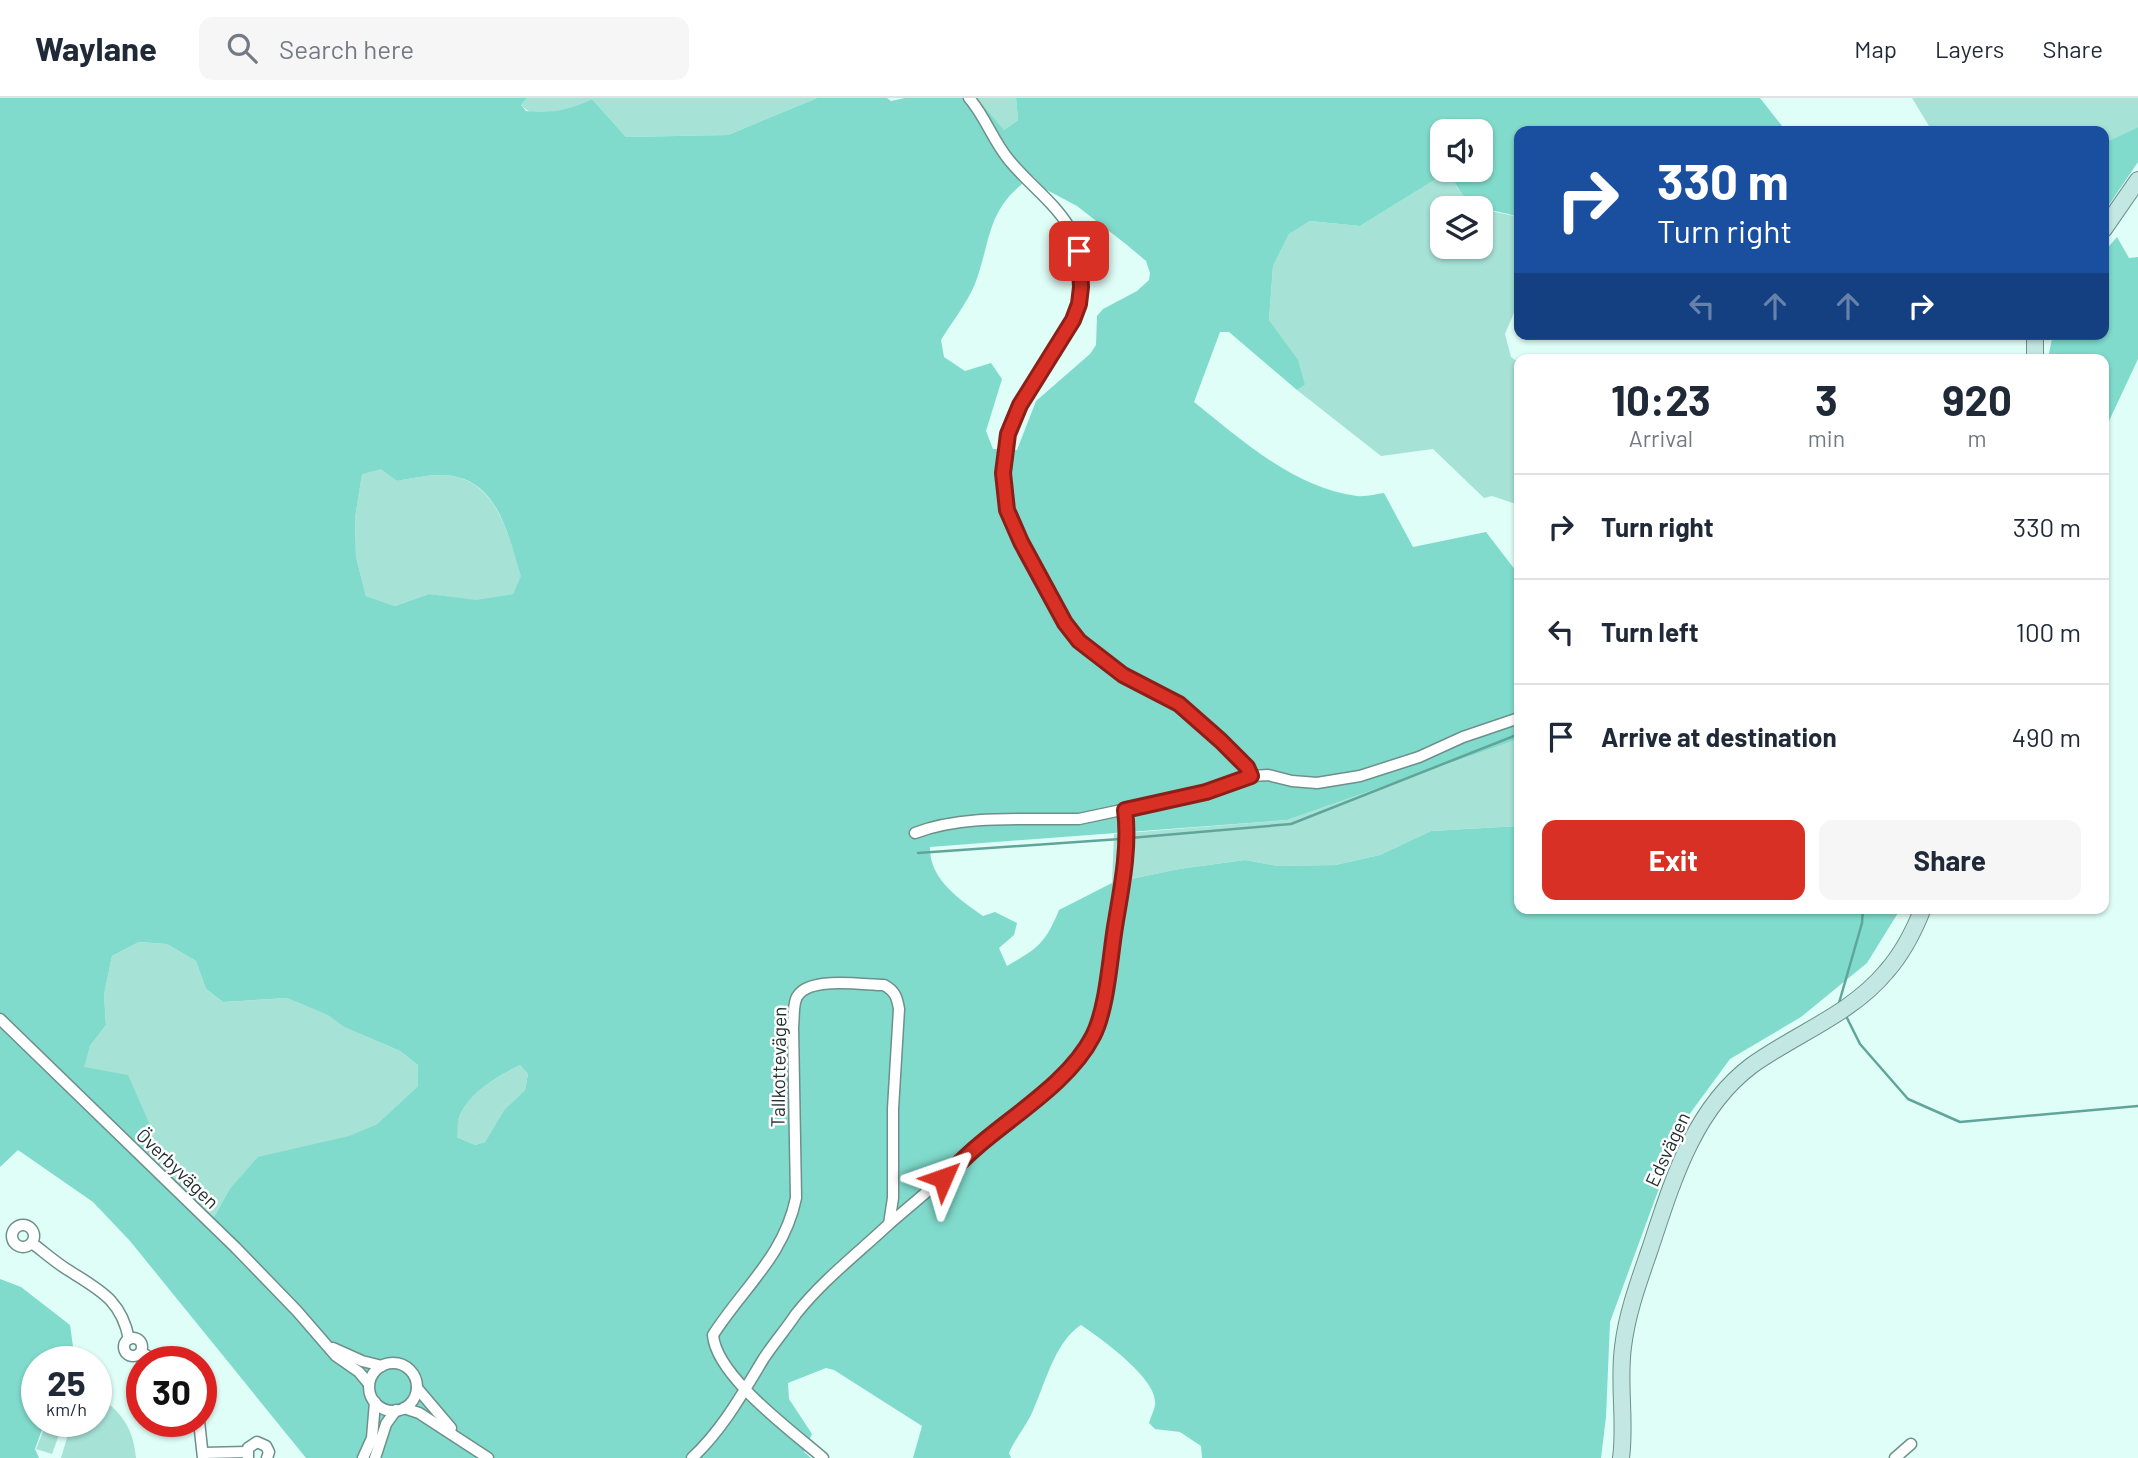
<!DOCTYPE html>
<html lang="en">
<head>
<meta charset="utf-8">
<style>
  body { margin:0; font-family:Barlow,sans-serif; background:#f6f6f7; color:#1f2937; height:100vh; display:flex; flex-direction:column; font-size:26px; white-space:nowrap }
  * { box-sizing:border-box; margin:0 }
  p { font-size:23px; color:#747a83 }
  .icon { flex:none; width:38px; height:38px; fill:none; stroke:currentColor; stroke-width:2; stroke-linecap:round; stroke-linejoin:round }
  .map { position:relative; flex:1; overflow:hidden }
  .details { position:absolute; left:1514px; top:256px; width:595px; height:560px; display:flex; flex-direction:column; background:#fff; border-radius:14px; box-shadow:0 2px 5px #0004 }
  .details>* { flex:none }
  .banner { position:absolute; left:1514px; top:28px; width:595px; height:214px; border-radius:14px; box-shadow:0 2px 5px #0004; background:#1a4fa0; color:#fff; overflow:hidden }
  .buttons { position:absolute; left:1430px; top:21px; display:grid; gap:14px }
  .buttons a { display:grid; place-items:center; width:63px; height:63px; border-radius:14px; background:#fff; box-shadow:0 2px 5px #0004; font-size:35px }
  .speed { position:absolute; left:21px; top:1248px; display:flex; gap:14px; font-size:35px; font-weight:700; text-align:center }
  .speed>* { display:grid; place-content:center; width:91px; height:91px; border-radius:50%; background:#fff; box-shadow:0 2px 5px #0004; line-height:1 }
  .speed small { font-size:18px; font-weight:400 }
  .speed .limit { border:10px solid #d22; background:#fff; color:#111 }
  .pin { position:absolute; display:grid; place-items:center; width:60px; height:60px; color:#fff; margin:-30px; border-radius:14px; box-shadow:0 4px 10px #0006 }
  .me { position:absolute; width:77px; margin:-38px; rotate:47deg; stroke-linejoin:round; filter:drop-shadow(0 0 5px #0008) }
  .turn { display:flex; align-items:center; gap:24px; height:147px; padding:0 28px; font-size:32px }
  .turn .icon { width:91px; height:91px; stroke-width:2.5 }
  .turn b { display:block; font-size:49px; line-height:60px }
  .lanes { display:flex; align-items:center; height:66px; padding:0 28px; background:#0003; justify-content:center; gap:35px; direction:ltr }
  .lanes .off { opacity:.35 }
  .eta { display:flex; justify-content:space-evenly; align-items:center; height:119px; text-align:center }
  .eta b { font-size:42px; font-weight:700; line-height:49px }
  .primary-button { display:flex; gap:14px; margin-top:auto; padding:14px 28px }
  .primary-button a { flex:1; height:80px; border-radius:14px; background:#d93025; color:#fff; font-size:28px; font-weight:700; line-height:80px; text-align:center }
  .primary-button a+a { background:#f6f6f7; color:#1f2937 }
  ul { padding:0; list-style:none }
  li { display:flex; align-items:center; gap:21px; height:105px; padding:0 28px; border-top:2px solid #e0e1e3 }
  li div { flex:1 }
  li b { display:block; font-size:26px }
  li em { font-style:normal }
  header { display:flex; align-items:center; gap:42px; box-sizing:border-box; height:98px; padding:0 35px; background:#fff; border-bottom:2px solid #e0e1e3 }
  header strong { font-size:33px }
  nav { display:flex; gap:38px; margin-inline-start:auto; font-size:24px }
  .search { width:490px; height:63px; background:#f6f6f7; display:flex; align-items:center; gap:18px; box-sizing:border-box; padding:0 24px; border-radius:14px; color:#747a83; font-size:26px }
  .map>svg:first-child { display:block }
  .green { fill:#a7e2d7 }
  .forest { fill:#80dbcc; fill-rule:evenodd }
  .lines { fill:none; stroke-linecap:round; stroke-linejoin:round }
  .stream { stroke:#61a59a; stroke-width:2.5 }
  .street-casing { stroke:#6d908a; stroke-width:13 }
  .secondary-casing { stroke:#6d908a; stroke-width:18 }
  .street { stroke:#fff; stroke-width:10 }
  .secondary { stroke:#c3e7e2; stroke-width:16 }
  .route-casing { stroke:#8d1f18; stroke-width:18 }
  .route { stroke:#d93025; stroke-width:12 }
  .labels { text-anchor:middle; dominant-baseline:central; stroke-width:5; stroke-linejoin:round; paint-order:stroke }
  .street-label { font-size:19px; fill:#22302e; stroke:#fff }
</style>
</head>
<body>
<header>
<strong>Waylane</strong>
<div class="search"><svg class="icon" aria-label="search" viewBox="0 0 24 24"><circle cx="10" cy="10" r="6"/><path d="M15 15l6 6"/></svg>Search here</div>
<nav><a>Map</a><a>Layers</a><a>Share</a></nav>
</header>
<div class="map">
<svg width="2138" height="1360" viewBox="0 0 2138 1360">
  <rect width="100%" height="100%" fill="#dffef7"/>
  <g class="green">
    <path d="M527,0H817L728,37L626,39L592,1C573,10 538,26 521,7Z"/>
    <path d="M971,0H1016L1018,22L1004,32L977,1Z"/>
    <path d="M1912,0H2138V29L2104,45V33H1932Z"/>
    <path d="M1449,73L1458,91L1477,110H1442V149H1480L1481,111L1519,119V203L1505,236L1511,259L1519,265V407L1492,398L1484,400L1433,351L1381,358L1297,292L1305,287L1269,222L1273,168L1289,136L1310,123L1360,128Z"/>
    <path d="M381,370L397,383C416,380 438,374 457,379C500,390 509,442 522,478L513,496L476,503L429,496L395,508L366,498L356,459L355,420L362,375Z"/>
    <path d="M1519,641V728L1431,733L1380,757L1335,767L1278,768L1245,762L1179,771L1112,785L1114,736L1287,722Z"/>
    <path d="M139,844L167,846L196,863L206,891L223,904L287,900L329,917L344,929L400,953L418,967V988L377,1026L229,1092L214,1119L150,1056L149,1025L83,969L90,948L106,927L104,897L112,858Z"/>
    <path d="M520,967L528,976L525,992L504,1012L485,1044L475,1047L457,1039C457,1033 457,1023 460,1017C471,993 498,978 520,967Z"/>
    <path d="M96,1296C121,1314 133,1328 136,1360H61L72,1323H96Z"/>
    <path d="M47,1323H64L52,1356L36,1351Z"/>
  </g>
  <g class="forest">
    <path d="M0,0H527L521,7L526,13C551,16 569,12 592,1L626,39L728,37L817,0H887L891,3L905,0H977L1004,32L1018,22L1016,0H1760L1786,33H1519V119C1480,107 1469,116 1449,73L1360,128L1310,123L1289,136L1273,168L1269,222L1298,262L1305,287L1297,292L1229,234H1220L1194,304C1242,342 1294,390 1357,398C1366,399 1376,396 1384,395L1413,449L1486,434L1516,473L1519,485V641L1287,722L930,749C929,781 959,801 983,818L995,814L1017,825L1014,837L999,850L1007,868C1038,850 1045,846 1059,812L1112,785L1179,771L1245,762L1278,768L1335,767L1380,757L1431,733L1519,728V810H1901L1867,865L1801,919L1730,961L1683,1025L1610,1224L1606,1319L1601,1360H1202L1201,1348L1180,1334L1155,1331L1149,1325C1151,1318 1156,1309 1155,1303C1154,1278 1100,1240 1081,1227C1054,1244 1044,1290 1031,1317C1024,1331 1015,1341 1009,1355L1011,1360H913L922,1328L834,1272L826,1270L788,1285L789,1301L812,1336L804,1354L811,1360H306L130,1143L93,1104L18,1052L0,1069ZM1442,33H1480V72H1442ZM1033,78L1045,91L1077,108L1127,147L1146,163L1150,175L1149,182L1137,193L1103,211L1097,218L1096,247L1090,256L1036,303L1017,352L993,351L986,333L1002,281L991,265L965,273L944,259L941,242C952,224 967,205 975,186C992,140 986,109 1033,78ZM381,371L397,383C416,380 438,374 457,379C500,389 509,441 521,478L513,496L476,502L429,496L395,508L366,498L356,459L355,420L362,376ZM139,844L167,846L196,863L206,891L223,904L287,900L328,917L344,929L400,953L418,967V988L377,1026L349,1038L258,1059L229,1092L214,1119L150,1056L149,1025L128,977L84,969L90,948L106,927L104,897L112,858ZM520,967L528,976L525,992L504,1012L485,1044L475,1047L457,1039C458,1033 457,1023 460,1017C471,993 498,978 520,967Z"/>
    <path d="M2138,29V64L2104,114V45Z"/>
    <path d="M2117,139L2129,160L2138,159V261L2109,323L2104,330V261L2048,260L2053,236H2104V154Z"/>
    <path d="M0,1181L21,1189L70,1227L75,1263L37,1264V1323H45L35,1351L39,1360H0Z"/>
  </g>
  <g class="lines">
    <g class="stream">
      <path d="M1130,740L1291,726L1519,636"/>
      <path d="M918,755L1120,741"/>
      <path d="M1839,905L1862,825L1863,810"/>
      <path d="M1846,918L1860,946L1908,1001L1960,1024L2138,1008"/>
    </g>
    <defs>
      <g id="street">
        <path d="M969,0C985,18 993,43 1009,62C1030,88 1059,107 1074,138C1110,212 1032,267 1010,330C1001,355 1000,387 1007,413C1015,443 1037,470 1052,497C1060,513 1066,529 1078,543C1090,555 1106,566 1120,575C1135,585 1152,590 1167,598C1191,612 1239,653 1251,678"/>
        <path d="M915,735C964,716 1028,722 1079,721L1206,694L1251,678L1268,677L1292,683L1317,685L1360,678L1419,659L1463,639L1519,620"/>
        <path d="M0,921L236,1150L297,1213L336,1258L359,1274L369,1286"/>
        <path d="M889,1126L1043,995L1081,958L1094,937L1100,918L1118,806L1124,753L1125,712"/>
        <circle cx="23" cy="1138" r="11"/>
        <path d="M32,1145C44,1154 55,1164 68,1172C99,1192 121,1201 129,1241"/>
        <circle cx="133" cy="1249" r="9"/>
        <path d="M333,1250L362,1263L382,1268"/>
        <path d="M141,1254L157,1264"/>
        <circle cx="393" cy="1289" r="24"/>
        <path d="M417,1290L451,1330"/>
        <path d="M404,1310L419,1315L488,1360"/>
        <path d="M199,1323L203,1360"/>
        <path d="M203,1355L247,1354"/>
        <path d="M248,1360V1350L257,1344L266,1348L269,1354L267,1360"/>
        <path d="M363,1360L372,1340L375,1304"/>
        <path d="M375,1360L386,1326L396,1312"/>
        <path d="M692,1360C723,1331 742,1296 764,1260C774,1245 786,1231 796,1216C823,1182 857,1156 889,1126L893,1100V1011L899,911C897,899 895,893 884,887C862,887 805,877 796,901C793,909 794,921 793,929L796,1100C784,1158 743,1190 713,1237C716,1278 792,1333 823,1360"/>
        <path d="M1895,1360L1911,1346"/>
      </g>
      <g id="secondary">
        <path d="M2104,131L2138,82"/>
        <path d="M2035,261V236"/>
        <path d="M1621,1360C1626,1323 1618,1286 1623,1249C1627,1215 1639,1183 1650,1151C1672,1085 1693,1012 1751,968C1795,936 1850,917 1886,874C1903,855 1914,833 1923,810"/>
      </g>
    </defs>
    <use href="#street" class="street-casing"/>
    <use href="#secondary" class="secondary-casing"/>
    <use href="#street" class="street"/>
    <use href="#secondary" class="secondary"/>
  </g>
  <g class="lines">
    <defs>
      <path id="route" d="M943,1080C955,1070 966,1058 978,1048C1015,1016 1070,983 1093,938C1107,911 1110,860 1115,829C1121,792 1130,750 1125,712L1206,694L1251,678L1247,669L1221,643L1179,606L1123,577L1079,543L1065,525L1021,444L1007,412L1003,375L1008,336L1020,307L1073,222L1079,206L1081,189L1079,153"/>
    </defs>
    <use href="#route" class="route-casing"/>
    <use href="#route" class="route"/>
  </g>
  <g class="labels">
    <g class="street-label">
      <text transform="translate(778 969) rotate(-89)">Tallkottevägen</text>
      <text transform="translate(1667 1051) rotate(-65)">Edsvägen</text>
      <text transform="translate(178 1070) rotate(44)">Överbyvägen</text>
    </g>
  </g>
</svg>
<div class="buttons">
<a><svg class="icon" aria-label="sound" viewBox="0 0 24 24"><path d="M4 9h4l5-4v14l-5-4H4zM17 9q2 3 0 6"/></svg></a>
<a><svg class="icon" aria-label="layers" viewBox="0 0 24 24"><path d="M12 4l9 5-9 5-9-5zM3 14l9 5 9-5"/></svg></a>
</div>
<div class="speed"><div>25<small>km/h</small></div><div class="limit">30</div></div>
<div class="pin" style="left:1079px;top:153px;background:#d93025"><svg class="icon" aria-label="arrive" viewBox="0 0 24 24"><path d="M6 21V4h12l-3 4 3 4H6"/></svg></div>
<svg class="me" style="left:943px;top:1080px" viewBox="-20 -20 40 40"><path d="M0-17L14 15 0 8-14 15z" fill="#d93025" stroke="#fff" stroke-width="4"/></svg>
<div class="banner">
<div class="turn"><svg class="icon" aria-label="right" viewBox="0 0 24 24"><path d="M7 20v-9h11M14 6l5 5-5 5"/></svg><div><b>330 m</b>Turn right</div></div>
<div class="lanes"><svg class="icon off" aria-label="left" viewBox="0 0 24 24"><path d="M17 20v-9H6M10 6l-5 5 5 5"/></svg><svg class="icon off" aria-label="ahead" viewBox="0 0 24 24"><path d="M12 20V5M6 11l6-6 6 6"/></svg><svg class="icon off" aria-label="ahead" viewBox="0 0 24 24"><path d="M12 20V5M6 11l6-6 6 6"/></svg><svg class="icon" aria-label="right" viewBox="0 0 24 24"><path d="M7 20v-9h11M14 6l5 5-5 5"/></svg></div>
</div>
<section class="details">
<div class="eta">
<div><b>10:23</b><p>Arrival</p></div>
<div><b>3</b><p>min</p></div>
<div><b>920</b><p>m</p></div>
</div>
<ul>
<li><svg class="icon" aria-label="right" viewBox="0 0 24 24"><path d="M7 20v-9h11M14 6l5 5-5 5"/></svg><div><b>Turn right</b></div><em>330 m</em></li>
<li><svg class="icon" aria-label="left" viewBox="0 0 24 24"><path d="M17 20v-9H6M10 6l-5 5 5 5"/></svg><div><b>Turn left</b></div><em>100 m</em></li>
<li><svg class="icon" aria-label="arrive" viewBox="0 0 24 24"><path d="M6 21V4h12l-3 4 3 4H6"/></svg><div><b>Arrive at destination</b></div><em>490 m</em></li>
</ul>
<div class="primary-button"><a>Exit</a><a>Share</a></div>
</section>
</div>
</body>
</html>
